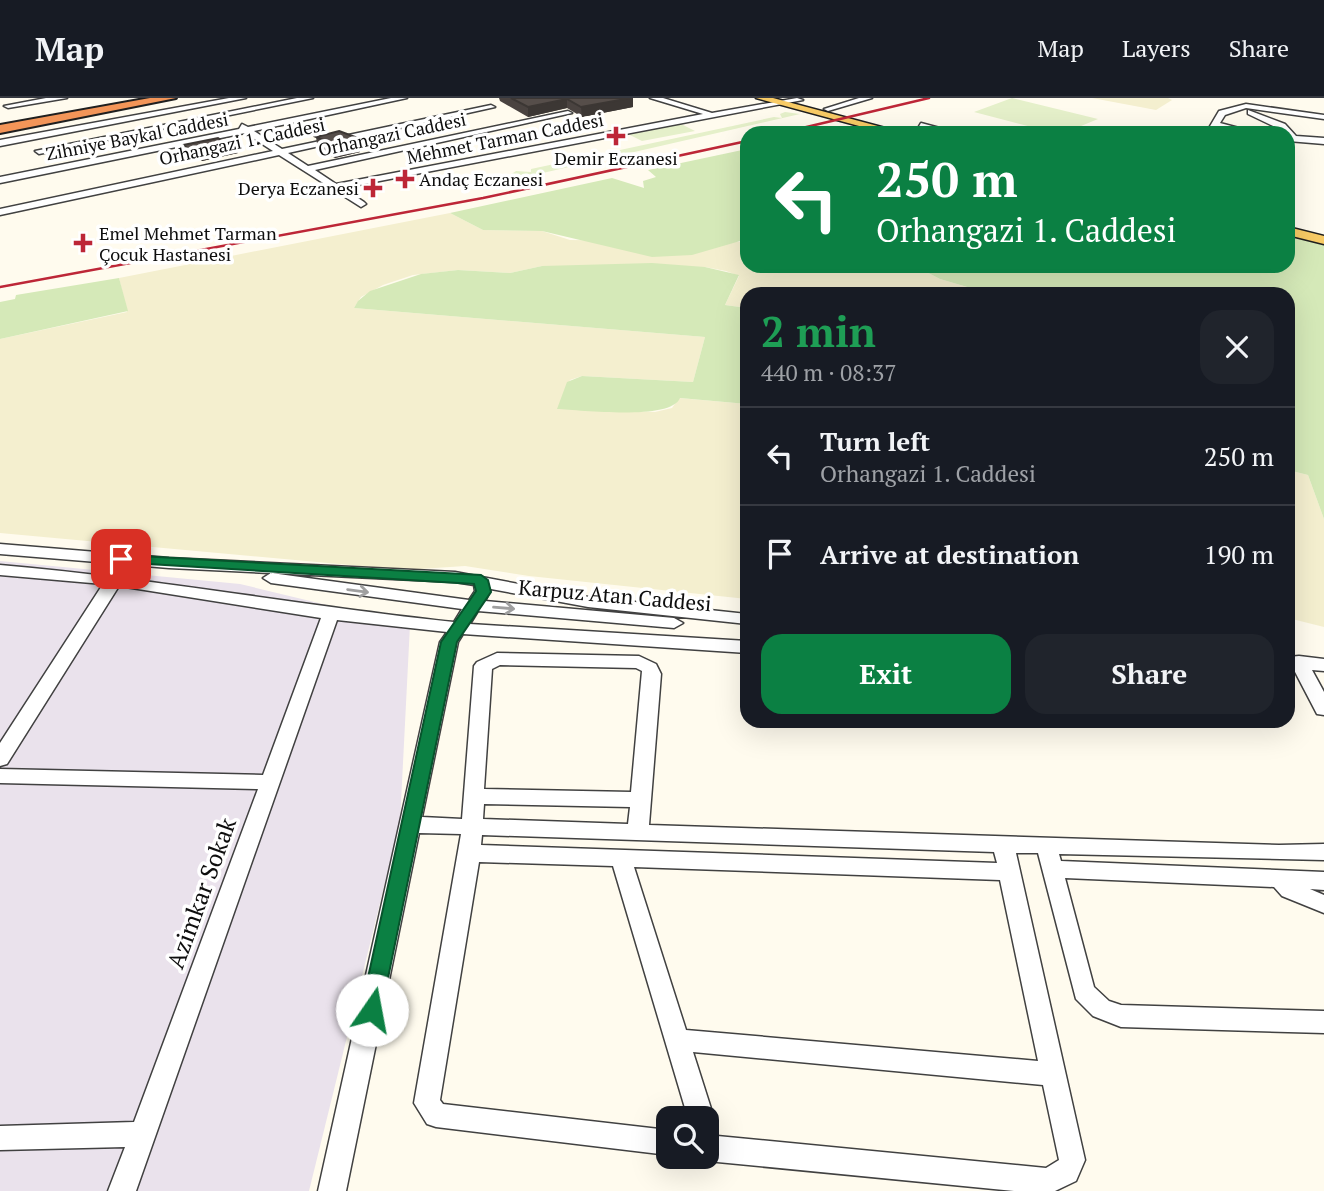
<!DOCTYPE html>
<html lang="en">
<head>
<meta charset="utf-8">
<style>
  body { margin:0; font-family:"PT Serif",serif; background:#20242c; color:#f1f3f6; height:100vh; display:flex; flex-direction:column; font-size:26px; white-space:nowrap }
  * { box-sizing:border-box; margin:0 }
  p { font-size:23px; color:#9ea1a6 }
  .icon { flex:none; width:38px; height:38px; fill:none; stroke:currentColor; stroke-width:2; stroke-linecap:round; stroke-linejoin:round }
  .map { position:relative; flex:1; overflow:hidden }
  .side { position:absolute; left:740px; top:189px; width:555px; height:441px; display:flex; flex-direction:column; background:#171b24; border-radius:21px; box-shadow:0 7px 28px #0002 }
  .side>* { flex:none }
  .banner { position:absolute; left:740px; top:28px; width:555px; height:147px; border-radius:21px; box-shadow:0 7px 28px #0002; background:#0b8043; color:#fff; overflow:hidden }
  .fabs { position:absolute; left:656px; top:1008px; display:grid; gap:14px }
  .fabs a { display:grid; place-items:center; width:63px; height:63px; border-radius:14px; background:#171b24; box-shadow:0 7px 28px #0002; font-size:35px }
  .pin { position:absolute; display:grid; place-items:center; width:60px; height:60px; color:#fff; margin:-30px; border-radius:14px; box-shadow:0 4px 10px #0006 }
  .me { position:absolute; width:77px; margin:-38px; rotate:12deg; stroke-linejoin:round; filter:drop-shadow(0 0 5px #0008) }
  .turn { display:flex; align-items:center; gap:24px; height:147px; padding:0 21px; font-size:32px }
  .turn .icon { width:91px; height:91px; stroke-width:2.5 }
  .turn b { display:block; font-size:49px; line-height:60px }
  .round { display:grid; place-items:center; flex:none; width:74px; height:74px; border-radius:21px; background:#20242c }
  .headline { display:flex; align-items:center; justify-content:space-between; height:119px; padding:0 21px }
  h1 { font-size:42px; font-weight:600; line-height:52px; color:#1e9e55 }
  .button { display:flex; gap:14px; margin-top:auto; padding:14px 21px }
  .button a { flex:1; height:80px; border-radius:21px; background:#0b8043; color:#fff; font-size:28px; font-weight:600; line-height:80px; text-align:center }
  .button a+a { background:#20242c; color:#f1f3f6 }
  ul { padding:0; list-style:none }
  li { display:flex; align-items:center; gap:21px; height:98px; padding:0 21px; border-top:2px solid #363941 }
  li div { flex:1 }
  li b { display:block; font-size:26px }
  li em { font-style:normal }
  header { display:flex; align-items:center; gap:42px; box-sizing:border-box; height:98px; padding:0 35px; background:#171b24; border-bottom:2px solid #363941 }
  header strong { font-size:33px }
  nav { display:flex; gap:38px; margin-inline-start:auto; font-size:24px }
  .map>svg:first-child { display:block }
  .industrial { fill:#eae2ec }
  .farmland { fill:#f4efcf }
  .green { fill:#d5e9b8 }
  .pitch { fill:#e5f0ca }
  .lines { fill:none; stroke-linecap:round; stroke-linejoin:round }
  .minor-casing { stroke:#414141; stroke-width:3 }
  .major-casing { stroke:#1f1f1f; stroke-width:3 }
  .highway-casing { stroke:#1f1f1f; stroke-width:4 }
  .minor { fill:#fff; fill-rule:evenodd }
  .major { fill:#f8cb65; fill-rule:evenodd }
  .highway { fill:#f39558; fill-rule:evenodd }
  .rail { stroke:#bd2637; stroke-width:2.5 }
  .wall { fill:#4a4340 }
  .shaded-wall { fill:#3c3734 }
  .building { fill:#564e4a; stroke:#3c3734; stroke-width:2 }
  .oneway { stroke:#9f9f9f }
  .route { fill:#0b8043; stroke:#07532c; stroke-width:2 }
  .poi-dot { fill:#bd2637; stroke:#fff; stroke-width:2.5 }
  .labels { text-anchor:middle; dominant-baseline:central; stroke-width:7; stroke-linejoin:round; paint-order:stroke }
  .far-street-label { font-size:18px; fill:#0e0e0e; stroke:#fff }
  .far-poi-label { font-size:18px; fill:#0e0e0e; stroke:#fff; text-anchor:start }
  .street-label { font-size:21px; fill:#0e0e0e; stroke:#fff }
  .near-street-label { font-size:24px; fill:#0e0e0e; stroke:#fff }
</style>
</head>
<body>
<header>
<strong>Map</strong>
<nav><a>Map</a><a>Layers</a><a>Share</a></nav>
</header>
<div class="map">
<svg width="1324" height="1093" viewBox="0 0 1324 1093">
  <rect width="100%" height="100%" fill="#fffbee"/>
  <path class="industrial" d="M0,463L240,486L410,527L400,724L309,1093H0Z"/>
  <g class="farmland">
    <path d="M1092,0H1168L1172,2L1156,12Z"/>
    <path d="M450,115L483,132L542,133L570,142L741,144L747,141V168H915L940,181L991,196H747V210L725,207L739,178L726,173L705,169L542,168L510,175L458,172L413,177L383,187L361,199L354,210L705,239L693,284L582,278L570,282L558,310L655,314L672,310L679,300L747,306V501L529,478L465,468L405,472L0,435V241L127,214L119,180Z"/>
    <path d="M1288,372L1308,377L1324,421V529L1288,520Z"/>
  </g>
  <g class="green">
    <path d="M747,51V141L692,157L652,159L542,133L483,132L450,115L612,80L644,90L643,83L656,79L648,72Z"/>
    <path d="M1288,137L1324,146V421L1308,377L1288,372V196H991L940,181L915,168H1288Z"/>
    <path d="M652,165L705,169L739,177L725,207L747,210V306L680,300C671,323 581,312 557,311L567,284L582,278L693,284L705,239L354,210L358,203L370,193L421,176L458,172L510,175L542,168Z"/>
    <path d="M119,180L128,213L0,241V204L15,201L16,197Z"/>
  </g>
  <g class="pitch">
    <path d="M1012,0L1098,21L1064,35H1055L974,14Z"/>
    <path d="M785,14L800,16L534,77H510L516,73L531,74V71L774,19L782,20L780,16Z"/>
    <path d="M679,25L695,33L642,43L626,35Z"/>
  </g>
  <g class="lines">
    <defs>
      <g id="minor">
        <path d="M46,0H67L8,10L4,8Z"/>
        <path d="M229,0H246L0,48V42Z"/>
        <path d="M297,0H313L39,56L35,53Z"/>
        <path d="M391,0H407L254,33L282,51L491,7L495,9L288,55L308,68L568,13L572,15L315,72L336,86L703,16L650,0H663L712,15L797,0L803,2L343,90L364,104L366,106L361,109L279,57L0,117V111L273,53L245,35L0,85V79L239,31L242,26L248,29Z"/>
        <path d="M859,0H872L828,13L824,11Z"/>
        <path d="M1246,6L1324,17V21L1246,10L1225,17L1220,25L1258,35L1217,30L1214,35H1206L1219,13Z"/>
        <path d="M1248,12L1285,26L1296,38L1324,40V46L1288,43V35L1248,16Z"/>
        <path d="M921,25L951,33L952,35L918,30Z"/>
        <path d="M0,446L169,460L455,474L588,499L747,516V526L588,509L491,491L485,503L674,520L683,525L674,530L478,513L470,526L747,543V555L463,536L458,544L422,719L462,721L474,568L477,564L497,555L639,558L656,566L661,576L649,727L1279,747L1324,746V762L1059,756L1061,763L1324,774V792L1310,791L1324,797V815L1282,798L1274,789L1065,780L1094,889L1109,903L1121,907L1324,913V935L1121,929L1093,918L1076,901L1038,755H1016L1085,1062L1076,1083L1055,1093H1014L707,1063L698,1059H707V1037L1046,1070L1059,1062L1043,987L693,954L714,1020L707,1030V1020H688L613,768L479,764L440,1002L443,1006L668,1032V1057L436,1029L427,1026L414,1005L461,736L419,735L346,1093H318L440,544L447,534L337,522L136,1093H108L125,1049L0,1052V1028L134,1024L258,691L0,685V671L263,677L321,520L119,488L7,666L0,668V645L103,486L0,477V467C152,480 302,508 454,524L462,511L271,485L263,480L271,475L469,502L475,493L474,487L455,484L169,470L0,456ZM500,567L636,570L642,573L631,694L484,691L492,571ZM484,706L630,709L628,726L483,721ZM482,737L994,754L997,765L481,747ZM634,769L1000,782L1038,963L686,932Z"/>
        <path d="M1299,558L1324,561V573L1312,572L1324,594V617L1317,616L1293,570L1288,569V559Z"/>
      </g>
      <g id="major">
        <path d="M756,0H773L904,35H885Z"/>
        <path d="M1288,129L1324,138V146L1288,137Z"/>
      </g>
      <path id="highway" d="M150,0H176L0,35V27Z"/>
    </defs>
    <use href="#minor" class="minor-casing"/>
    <use href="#major" class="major-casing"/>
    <use href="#highway" class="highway-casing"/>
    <use href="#minor" class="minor"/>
    <use href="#major" class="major"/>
    <use href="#highway" class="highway"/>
    <g class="rail">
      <path d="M781,35L929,0"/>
      <path d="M0,189L483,100L747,43"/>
    </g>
  </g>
  <g class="wall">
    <path d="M499,0H633V9L582,19L567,10L528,19L500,3Z"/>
    <path d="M316,39L358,40L360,54L335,60L318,52Z"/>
    <path d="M183,47L238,55L202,63L184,50Z"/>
  </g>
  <g class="shaded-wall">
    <path d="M633,0V9L582,19L581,9Z"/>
    <path d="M567,1V10L528,19V9Z"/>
    <path d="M358,40L360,54L335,60L333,46Z"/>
    <path d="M237,52L238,55L202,63L201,59Z"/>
  </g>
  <g class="building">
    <path d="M511,0H631L581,9L567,1L528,9Z"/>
    <path d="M339,33L358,40L333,46L316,39Z"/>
    <path d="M218,40L237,52L201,59L183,47Z"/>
  </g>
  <defs><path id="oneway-shaft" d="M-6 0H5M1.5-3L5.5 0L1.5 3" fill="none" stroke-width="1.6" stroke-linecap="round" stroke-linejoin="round" transform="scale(1.75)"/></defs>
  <g class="oneway">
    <use href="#oneway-shaft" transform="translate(358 493) rotate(8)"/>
    <use href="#oneway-shaft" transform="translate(504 510) rotate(5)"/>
  </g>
  <path class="route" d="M121,457L481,477L488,482L491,494L457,544L380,919L372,922L364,919L361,912L441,544L476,493L474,486L116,464V458Z"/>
  <g class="poi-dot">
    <path d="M612.5 27.5h7v7h7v7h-7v7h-7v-7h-7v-7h7z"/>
    <path d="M401.5 70.5h7v7h7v7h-7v7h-7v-7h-7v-7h7z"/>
    <path d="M369.5 79.5h7v7h7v7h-7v7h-7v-7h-7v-7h7z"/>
    <path d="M79.5 134.5h7v7h7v7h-7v7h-7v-7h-7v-7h7z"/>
  </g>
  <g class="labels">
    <g class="far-street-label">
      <text transform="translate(392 36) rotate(-12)">Orhangazi Caddesi</text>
      <text transform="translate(137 38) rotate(-11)">Zihniye Baykal Caddesi</text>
      <text transform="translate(505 40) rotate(-11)">Mehmet Tarman Caddesi</text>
      <text transform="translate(242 43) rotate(-12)">Orhangazi 1. Caddesi</text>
    </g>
    <g class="far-poi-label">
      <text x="616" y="60" text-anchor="middle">Demir Eczanesi</text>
      <text x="419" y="81">Andaç Eczanesi</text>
      <text x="359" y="90" text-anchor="end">Derya Eczanesi</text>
      <text x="99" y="135">Emel Mehmet Tarman<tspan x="99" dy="21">Çocuk Hastanesi</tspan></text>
    </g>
    <g class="street-label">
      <text transform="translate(615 497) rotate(5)">Karpuz Atan Caddesi</text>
    </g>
    <g class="near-street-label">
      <text transform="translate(201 795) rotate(-70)">Azimkar Sokak</text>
    </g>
  </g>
</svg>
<div class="fabs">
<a><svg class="icon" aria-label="search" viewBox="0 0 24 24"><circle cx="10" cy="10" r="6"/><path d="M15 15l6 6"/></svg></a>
</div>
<div class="pin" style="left:121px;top:461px;background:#d93025"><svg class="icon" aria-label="arrive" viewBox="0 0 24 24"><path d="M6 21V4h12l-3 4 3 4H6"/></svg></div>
<svg class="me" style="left:372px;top:912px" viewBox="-20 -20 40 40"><circle r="19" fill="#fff"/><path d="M0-13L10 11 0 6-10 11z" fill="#0b8043"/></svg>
<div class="banner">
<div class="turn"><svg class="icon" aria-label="left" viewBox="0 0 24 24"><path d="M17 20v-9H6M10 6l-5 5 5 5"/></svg><div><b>250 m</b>Orhangazi 1. Caddesi</div></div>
</div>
<section class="side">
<div class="headline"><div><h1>2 min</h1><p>440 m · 08:37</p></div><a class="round"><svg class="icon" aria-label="close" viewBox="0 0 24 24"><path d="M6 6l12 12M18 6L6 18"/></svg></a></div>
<ul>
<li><svg class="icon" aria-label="left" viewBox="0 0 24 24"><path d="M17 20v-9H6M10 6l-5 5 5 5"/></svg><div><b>Turn left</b><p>Orhangazi 1. Caddesi</p></div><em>250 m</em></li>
<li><svg class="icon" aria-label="arrive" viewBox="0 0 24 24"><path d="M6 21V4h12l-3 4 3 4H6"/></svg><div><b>Arrive at destination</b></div><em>190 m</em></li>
</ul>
<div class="button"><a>Exit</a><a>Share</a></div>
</section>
</div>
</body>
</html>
